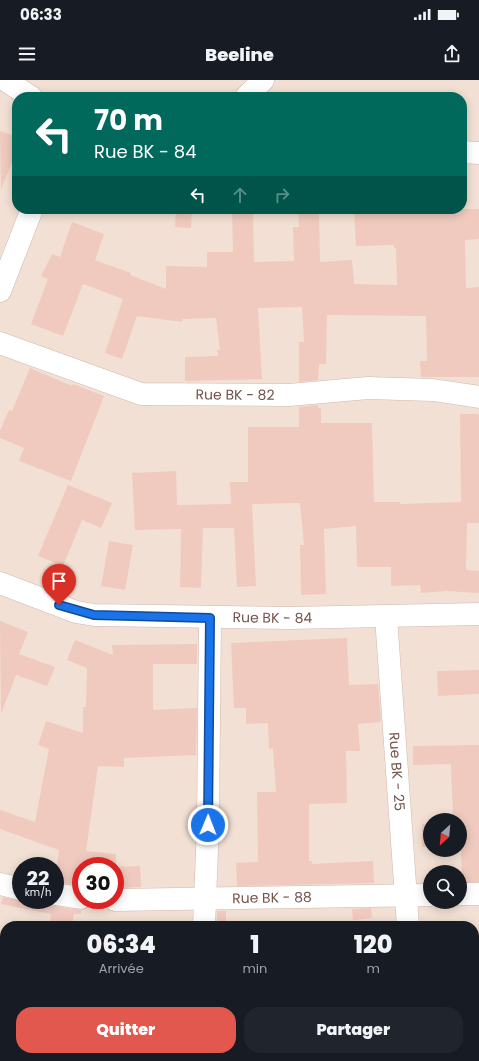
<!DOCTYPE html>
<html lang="fr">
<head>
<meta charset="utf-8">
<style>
  body { margin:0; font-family:Poppins,sans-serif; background:#20242c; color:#f1f3f6; height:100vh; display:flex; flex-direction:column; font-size:15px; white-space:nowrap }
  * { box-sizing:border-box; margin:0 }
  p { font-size:13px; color:#9ea1a6 }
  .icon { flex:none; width:22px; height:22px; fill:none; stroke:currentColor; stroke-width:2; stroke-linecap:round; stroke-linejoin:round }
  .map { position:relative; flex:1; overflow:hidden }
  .sheet { position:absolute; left:0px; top:841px; width:479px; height:140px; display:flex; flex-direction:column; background:#171b24; border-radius:16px 16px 0 0; box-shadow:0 2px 10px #0003 }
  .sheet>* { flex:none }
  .top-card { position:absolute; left:12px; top:12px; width:455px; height:122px; border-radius:16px; box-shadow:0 2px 10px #0003; background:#00695c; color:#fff; overflow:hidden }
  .needle { width:26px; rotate:206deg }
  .tools { position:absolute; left:423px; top:733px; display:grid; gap:8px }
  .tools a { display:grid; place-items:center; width:44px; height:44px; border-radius:50%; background:#171b24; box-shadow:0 2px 10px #0003; font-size:20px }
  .speed { position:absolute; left:12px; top:777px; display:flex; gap:8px; font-size:20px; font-weight:700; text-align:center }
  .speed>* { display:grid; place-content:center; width:52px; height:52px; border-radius:50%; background:#171b24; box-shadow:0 2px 10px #0003; line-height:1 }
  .speed small { font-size:10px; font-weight:400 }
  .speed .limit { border:6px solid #d22; background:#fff; color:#111 }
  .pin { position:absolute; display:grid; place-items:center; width:34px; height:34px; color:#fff; margin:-41px -17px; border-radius:50% 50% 50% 0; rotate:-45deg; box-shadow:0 0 4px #0007 }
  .pin .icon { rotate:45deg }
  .me { position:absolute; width:44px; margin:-22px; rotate:1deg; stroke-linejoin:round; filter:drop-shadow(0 0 3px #0008) }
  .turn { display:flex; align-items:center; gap:14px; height:84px; padding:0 16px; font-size:18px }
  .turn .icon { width:52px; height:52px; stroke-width:2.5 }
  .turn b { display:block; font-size:28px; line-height:34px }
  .lanes { display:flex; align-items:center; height:38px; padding:0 16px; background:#0003; justify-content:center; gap:20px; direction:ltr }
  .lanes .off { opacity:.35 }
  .eta { display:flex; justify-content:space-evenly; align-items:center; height:68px; text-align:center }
  .eta b { font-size:24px; font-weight:800; line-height:28px }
  .cta { display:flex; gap:8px; margin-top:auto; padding:8px 16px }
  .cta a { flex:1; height:46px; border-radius:16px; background:#e2574e; color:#fff; font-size:16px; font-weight:800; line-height:46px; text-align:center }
  .cta a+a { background:#20242c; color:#f1f3f6 }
  .status { display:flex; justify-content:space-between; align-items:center; height:28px; padding:0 20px; background:#171b24; direction:ltr }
  .status svg { height:11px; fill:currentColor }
  header { display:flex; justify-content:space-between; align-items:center; height:52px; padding:0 16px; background:#171b24; font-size:18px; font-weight:800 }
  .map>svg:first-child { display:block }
  .residential { fill:#f3e0d4; fill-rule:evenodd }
  .building { fill:#f0cabe }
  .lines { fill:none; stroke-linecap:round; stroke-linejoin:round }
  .minor-casing { stroke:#cfb8af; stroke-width:23 }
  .minor { stroke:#fff; stroke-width:22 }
  .route-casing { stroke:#114b97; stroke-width:10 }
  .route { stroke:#1a73e8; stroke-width:7 }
  .labels { text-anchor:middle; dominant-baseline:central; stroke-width:4; stroke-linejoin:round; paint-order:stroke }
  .street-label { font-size:14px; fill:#74534b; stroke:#fef4eb }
</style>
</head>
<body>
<div class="status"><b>06:33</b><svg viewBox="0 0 49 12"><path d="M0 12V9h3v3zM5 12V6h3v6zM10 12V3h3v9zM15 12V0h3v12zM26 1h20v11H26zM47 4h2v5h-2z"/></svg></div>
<header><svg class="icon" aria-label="menu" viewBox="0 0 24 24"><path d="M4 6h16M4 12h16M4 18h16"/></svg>Beeline<svg class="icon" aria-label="share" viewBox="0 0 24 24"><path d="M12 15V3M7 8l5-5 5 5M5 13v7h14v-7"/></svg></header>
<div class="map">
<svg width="479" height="981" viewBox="0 0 479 981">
  <rect width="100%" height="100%" fill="#fcefe5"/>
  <path class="residential" d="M0,0H479V981H0ZM17,17H462V129H17ZM430,740H460V770H430ZM21,786H55V820H21ZM81,786H115V820H81ZM430,792H460V822H430ZM5,846H474V976H5Z"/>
  <g class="building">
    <path d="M0,51L17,57V70L1,110Z"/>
    <path d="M176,129H192L191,148L175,147Z"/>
    <path d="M232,129H253L254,182L294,181L293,147H299L298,129H319L320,182L352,180L354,204L397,205L396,168H394V165L356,166L354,129H479V159L465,160L466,208L479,207V297H421L420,281H427L426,236L327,235L326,284H319L318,300L299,302V262H304L302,227L258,228L262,299L185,301V277L218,276L217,270H220L216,238L182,239V242L137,236L122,279L105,273L123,219L83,204L63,256L31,244L48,199L41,196L52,174L60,177L72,142L104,154L95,180L131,193L130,195L166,209V186L207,187V172H233Z"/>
    <path d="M30,288L72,306L73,304L104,316L71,401L19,381L24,368L0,358V351L9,330L12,331Z"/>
    <path d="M318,325V328H321V343H372L374,422H400V424L461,422L460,334H479V443H467L466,490L479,491V513L446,511L421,513L420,505L391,506V487H357L356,446L324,449L326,514L301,515L300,465H304L300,423L252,424L256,506L237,507L234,448H203L201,508L180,507L181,449L135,450L132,393L176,391L177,425L231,424L230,402H248V347H299V327Z"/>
    <path d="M68,405L112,423L101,448L82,440L63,486L38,476Z"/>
    <path d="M109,461L133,465L125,510L101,506Z"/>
    <path d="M0,541L28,552L19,574L55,587L47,606L16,595L1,634Z"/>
    <path d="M347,558L349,605L378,604L381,642L358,644L360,671H346L347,723L309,724V781H312V784L373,781L374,803L237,806L236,783L258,782L257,712H276L273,668L269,669L268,643L246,644V628H234L231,563Z"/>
    <path d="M75,560L113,575L112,565L197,564V584H153V630L197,628L196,675L124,678V687L98,686L86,771L116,774V786H81V805L55,802L59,770L0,749V730L35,742L49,669L38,665L46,641L83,653V627H86L87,588L67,580Z"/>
    <path d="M479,590V614L438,616L437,591Z"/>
    <path d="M479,665V802H462L460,740H453L451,684L413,685V666Z"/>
    <rect x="422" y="744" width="8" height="23"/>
    <path d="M140,786L141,807L115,808V787Z"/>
    <path d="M3,817L21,821V825V821L26,820H44L53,826L81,830V834H74L72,846H49L51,834L1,824Z"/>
    <path d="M371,828L372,838L353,840L352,829Z"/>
    <rect x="217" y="831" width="9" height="15"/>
  </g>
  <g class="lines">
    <defs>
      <g id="minor">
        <path d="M5,0L31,17"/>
        <path d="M246,17L263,0"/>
        <path d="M462,72L479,73"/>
        <path d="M0,211L32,129"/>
        <path id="s1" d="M0,263L141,314L289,315L368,308L433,310L479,317"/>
        <path id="s2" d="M0,503L76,532L94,535L290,538L479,534"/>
        <path id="s3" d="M386,537L408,846"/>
        <path d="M0,804L21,809"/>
        <path d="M55,814L81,818"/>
        <path d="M460,814H479"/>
        <path id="s4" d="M115,820L430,815"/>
        <path d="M204,846L208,745L210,537"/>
        <path d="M413,976V981"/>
        <path d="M203,981V976"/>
      </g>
    </defs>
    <use href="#minor" class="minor-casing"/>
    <use href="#minor" class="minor"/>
  </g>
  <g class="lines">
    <defs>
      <path id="route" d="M59,525L94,535L210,538L208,745"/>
    </defs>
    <use href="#route" class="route-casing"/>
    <use href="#route" class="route"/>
  </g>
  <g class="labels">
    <g class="street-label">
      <text stroke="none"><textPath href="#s1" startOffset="244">Rue BK - 82</textPath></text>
      <text stroke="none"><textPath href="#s2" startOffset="278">Rue BK - 84</textPath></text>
      <text stroke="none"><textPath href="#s3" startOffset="155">Rue BK - 25</textPath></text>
      <text stroke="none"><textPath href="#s4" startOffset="157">Rue BK - 88</textPath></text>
    </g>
  </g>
</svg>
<div class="tools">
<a><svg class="needle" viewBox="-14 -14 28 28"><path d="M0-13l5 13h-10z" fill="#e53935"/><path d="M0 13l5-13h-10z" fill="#9ea1a6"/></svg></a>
<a><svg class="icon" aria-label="search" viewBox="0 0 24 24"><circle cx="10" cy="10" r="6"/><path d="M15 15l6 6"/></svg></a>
</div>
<div class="speed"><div>22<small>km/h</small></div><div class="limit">30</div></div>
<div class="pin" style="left:59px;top:525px;background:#d93025"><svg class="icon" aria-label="arrive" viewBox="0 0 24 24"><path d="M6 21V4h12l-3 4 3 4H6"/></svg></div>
<svg class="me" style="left:208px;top:745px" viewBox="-20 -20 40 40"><circle r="17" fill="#1a73e8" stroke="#fff" stroke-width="3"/><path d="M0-11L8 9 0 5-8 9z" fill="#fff"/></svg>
<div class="top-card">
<div class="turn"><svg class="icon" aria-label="left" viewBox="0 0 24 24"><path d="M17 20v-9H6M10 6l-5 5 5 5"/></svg><div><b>70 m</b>Rue BK - 84</div></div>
<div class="lanes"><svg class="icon" aria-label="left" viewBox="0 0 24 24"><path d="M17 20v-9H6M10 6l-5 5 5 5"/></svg><svg class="icon off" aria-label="ahead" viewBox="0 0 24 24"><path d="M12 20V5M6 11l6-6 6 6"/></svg><svg class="icon off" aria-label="right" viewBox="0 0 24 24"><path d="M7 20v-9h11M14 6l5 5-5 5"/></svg></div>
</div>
<section class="sheet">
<div class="eta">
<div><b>06:34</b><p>Arrivée</p></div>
<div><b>1</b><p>min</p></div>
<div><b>120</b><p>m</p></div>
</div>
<div class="cta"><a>Quitter</a><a>Partager</a></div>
</section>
</div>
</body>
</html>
